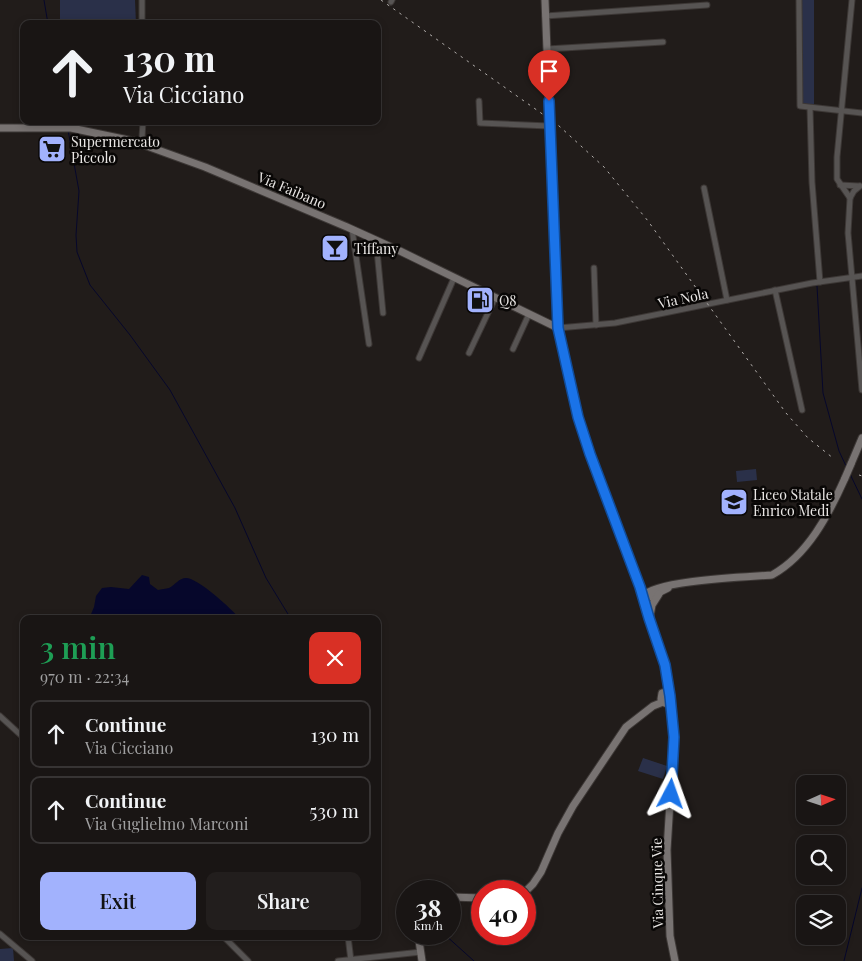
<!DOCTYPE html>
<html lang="en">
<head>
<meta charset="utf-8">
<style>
  body { margin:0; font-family:"Playfair Display",serif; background:#221e1d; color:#f1f3f6; height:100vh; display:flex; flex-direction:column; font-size:19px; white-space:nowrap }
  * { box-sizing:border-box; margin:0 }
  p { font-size:16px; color:#9f9fa0 }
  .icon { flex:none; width:28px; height:28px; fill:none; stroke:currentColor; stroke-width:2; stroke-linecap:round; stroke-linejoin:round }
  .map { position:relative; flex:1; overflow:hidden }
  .details { position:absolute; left:20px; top:615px; width:361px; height:325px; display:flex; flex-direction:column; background:#191514; border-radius:10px; box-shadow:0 2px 8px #0003,0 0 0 1px #373434 }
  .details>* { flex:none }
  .top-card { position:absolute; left:20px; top:20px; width:361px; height:105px; border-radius:10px; box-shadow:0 2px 8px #0003,0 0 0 1px #373434; background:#191514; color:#f1f3f6; overflow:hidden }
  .needle { width:32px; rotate:87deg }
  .buttons { position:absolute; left:796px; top:775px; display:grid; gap:10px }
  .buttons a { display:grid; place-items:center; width:50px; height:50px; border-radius:10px; background:#191514; box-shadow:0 2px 8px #0003,0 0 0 1px #373434; font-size:25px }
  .speed { position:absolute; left:396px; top:880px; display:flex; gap:10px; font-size:25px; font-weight:700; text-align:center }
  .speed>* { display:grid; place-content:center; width:65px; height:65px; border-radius:50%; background:#191514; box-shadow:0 2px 8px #0003,0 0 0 1px #373434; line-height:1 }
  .speed small { font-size:12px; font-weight:400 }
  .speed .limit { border:8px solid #d22; background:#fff; color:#111 }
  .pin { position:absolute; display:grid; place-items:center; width:42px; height:42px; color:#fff; margin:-51px -21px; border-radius:50% 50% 50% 0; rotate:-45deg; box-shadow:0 0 5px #0007 }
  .pin .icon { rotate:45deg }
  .me { position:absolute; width:55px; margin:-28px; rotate:4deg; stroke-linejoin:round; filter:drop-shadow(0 0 4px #0008) }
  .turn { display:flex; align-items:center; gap:18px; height:105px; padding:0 20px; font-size:22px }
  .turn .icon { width:65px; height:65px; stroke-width:2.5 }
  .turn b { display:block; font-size:35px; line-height:42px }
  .round { display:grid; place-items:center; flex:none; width:52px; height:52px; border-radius:10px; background:#221e1d }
  .overview { display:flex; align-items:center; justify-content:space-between; height:85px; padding:0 20px }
  h1 { font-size:30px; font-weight:600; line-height:38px; color:#1e9e55 }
  .primary-button { display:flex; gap:10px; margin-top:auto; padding:10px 20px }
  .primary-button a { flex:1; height:58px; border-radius:10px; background:#a2b2fd; color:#111; font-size:20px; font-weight:600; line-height:58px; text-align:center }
  .primary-button a+a { background:#221e1d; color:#f1f3f6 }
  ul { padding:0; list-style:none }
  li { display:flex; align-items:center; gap:15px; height:68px; margin:0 10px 8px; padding:0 10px; border:2px solid #373434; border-radius:10px }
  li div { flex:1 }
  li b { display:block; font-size:19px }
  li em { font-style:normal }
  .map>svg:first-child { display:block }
  .green { fill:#2a3049 }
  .water { fill:#06072b }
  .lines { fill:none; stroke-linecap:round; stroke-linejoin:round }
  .stream { stroke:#06072b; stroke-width:1 }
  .street-casing { stroke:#3d3836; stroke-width:7 }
  .secondary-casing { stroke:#3d3836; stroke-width:9 }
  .street { stroke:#575453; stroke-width:5 }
  .secondary { stroke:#787372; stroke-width:7 }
  .rail { stroke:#b1adab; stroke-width:1; stroke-dasharray:2.5 5; stroke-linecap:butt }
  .secondary-bridge-casing { stroke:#3d3836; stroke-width:9; stroke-linecap:butt }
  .secondary-bridge { stroke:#787372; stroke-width:7 }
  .route-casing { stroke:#114b97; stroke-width:12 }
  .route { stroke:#1a73e8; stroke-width:9 }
  .labels { text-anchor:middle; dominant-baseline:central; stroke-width:5; stroke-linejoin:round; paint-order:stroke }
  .poi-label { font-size:14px; fill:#eae7e5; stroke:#090706; text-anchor:start }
  .street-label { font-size:14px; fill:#eae7e5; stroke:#090706 }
</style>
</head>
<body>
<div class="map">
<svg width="862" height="961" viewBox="0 0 862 961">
  <rect width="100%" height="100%" fill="#211c1a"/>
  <g class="green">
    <path d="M60,0H135L136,24H60Z"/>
    <path d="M801,0H814V104H803Z"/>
    <path d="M756,469L757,480L737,482L736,471Z"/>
    <path d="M643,758L667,766L663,779L638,771Z"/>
    <path d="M13,948L14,961H0V949Z"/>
  </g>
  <path class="water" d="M142,575L149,577L150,584L158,590C161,589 166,589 169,588C175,585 179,578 186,578C198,578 232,609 240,619H89L94,607L96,596L102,588L111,587L129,589Z"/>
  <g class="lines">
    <g class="stream">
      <path d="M44,0L48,24"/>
      <path d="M66,121L67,126"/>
      <path d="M68,130L79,191L76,235L77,252L90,285L130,335L170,390L235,508L266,578L291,619"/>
      <path d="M817,286L823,393L839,451L846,466"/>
      <path d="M850,474L862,499"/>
      <path d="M444,934L474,961"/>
      <path d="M844,961L862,888"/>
    </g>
    <defs>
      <g id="street">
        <path d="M142,0V24"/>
        <path d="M799,0L800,106L862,113"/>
        <path d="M391,2L392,0"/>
        <path d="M545,16L707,5"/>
        <path d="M547,49L663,42"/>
        <path d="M479,101L480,123L549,126"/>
        <path d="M810,108L812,182L820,282"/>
        <path d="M140,143L142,138L143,121"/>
        <path d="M840,185L859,186"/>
        <path d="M860,186L854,191L850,198L848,233L862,390"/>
        <path d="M704,188L727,300"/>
        <path d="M850,198L837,179V157L852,0"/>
        <path d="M352,229L369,344"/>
        <path d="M376,240L383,313"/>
        <path d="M594,268L596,325"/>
        <path d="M775,290L802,410"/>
        <path d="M558,328L615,323L812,283L862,276"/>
        <path d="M513,349L529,314"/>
        <path d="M469,353L495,298"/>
        <path d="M419,358L454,278"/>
        <path d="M0,716L24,738"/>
        <path d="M0,934L32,961"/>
        <path d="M223,936L248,961"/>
        <path d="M348,936L351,961"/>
        <path d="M338,961L421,952"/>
      </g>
      <g id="secondary">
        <path d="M545,0L558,328L578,417L589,454L640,587L665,665L670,694"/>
        <path d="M0,128H71L133,141L205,167L347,227L400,251L558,328"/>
        <path d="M851,464L862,438"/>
        <path d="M643,596C656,580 747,577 772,575C808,555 829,514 845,478"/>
        <path d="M643,596L650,597L668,588"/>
        <path d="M650,616L652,605L659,594"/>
        <path d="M670,699L674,737L667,850L670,936L675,961"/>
        <path d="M665,703L661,699L662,693L668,692L671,697"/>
        <path d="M525,892L533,884L541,872L558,833L573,806L626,727L653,706L663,702"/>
        <path d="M450,897L482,898"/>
        <path d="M418,934L422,961"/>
      </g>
    </defs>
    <use href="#street" class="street-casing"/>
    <use href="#secondary" class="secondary-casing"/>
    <use href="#street" class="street"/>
    <use href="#secondary" class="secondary"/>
    <g class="rail">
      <path d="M381,0L558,125L604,167L648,221L786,413L808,438L833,458"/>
      <path d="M859,475L862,476"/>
    </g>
    <defs>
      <path id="secondary-bridge" d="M845,478L851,464"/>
    </defs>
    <use href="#secondary-bridge" class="secondary-bridge-casing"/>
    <use href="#secondary-bridge" class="secondary-bridge"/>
  </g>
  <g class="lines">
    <defs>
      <path id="route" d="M549,101L558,328L578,417L590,454L640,587L649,618L665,665L670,696L674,737L671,794"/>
    </defs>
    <use href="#route" class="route-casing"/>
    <use href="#route" class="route"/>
  </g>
  <defs>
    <symbol id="supermarket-square" viewBox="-11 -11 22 22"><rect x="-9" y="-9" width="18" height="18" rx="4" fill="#a2b2fd" stroke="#090706"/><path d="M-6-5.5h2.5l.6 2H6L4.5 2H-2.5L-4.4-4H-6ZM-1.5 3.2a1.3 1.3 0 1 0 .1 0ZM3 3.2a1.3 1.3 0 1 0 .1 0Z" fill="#111"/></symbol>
    <symbol id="bar-square" viewBox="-11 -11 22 22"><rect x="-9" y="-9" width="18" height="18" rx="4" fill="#a2b2fd" stroke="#090706"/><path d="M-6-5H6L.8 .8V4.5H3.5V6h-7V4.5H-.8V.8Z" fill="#111"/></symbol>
    <symbol id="fuel-square" viewBox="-11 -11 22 22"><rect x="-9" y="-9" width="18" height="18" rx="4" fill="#a2b2fd" stroke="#090706"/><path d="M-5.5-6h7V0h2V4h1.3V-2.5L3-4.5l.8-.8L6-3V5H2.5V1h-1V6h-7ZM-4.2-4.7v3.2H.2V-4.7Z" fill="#111"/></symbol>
    <symbol id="school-square" viewBox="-11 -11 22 22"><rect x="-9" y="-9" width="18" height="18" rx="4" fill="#a2b2fd" stroke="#090706"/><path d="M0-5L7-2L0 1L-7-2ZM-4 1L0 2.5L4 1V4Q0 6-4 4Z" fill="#111"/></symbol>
  </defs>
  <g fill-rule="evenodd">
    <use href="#supermarket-square" x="36" y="133" width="32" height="32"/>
    <use href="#bar-square" x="319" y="232" width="32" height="32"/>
    <use href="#fuel-square" x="464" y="284" width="32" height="32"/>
    <use href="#school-square" x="718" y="486" width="32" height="32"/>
  </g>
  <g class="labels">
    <g class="poi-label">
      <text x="71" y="141">Supermercato<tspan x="71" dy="16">Piccolo</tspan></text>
      <text x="354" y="248">Tiffany</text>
      <text x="499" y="300">Q8</text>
      <text x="753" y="494">Liceo Statale<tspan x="753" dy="16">Enrico Medi</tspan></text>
    </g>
    <g class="street-label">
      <text transform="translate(292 190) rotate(23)">Via Faibano</text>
      <text transform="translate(683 298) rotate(-12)">Via Nola</text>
      <text transform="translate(657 883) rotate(-91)">Via Cinque Vie</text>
    </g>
  </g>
</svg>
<div class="buttons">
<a><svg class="needle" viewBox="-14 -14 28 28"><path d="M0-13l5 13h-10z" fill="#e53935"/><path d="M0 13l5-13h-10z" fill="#9f9fa0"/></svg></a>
<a><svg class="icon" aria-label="search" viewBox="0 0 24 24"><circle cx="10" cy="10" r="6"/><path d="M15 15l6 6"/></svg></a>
<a><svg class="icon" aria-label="layers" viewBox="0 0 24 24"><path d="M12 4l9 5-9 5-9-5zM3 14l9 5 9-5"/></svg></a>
</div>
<div class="speed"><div>38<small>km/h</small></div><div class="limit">40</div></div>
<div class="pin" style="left:549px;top:101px;background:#d93025"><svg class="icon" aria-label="arrive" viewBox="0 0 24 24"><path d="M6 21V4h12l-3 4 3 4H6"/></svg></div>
<svg class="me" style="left:671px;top:794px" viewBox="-20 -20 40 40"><path d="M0-17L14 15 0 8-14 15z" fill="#1a73e8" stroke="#fff" stroke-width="4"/></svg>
<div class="top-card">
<div class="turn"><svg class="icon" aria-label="ahead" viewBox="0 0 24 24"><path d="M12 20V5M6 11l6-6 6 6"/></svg><div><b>130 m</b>Via Cicciano</div></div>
</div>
<section class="details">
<div class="overview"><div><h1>3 min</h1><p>970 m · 22:34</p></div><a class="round" style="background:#d93025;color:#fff"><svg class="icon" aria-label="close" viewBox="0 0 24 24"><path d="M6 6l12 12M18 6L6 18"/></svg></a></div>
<ul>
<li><svg class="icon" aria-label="ahead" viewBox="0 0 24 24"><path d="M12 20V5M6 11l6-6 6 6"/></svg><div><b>Continue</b><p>Via Cicciano</p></div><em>130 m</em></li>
<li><svg class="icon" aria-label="ahead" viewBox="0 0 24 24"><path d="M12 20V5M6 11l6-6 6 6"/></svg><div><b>Continue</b><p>Via Guglielmo Marconi</p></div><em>530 m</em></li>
</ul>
<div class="primary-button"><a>Exit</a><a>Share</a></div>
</section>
</div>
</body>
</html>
